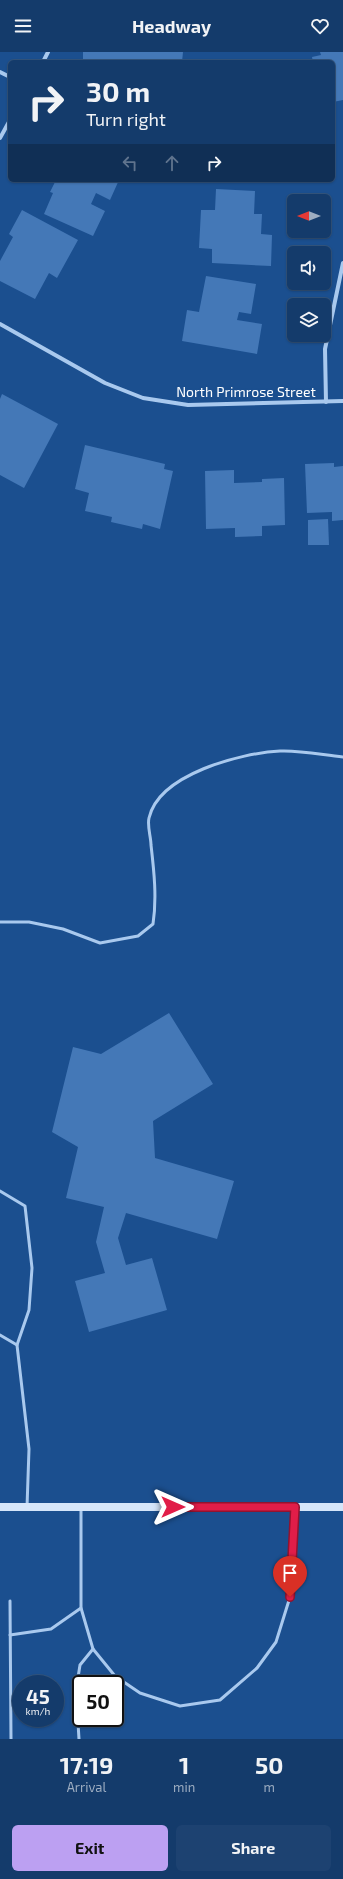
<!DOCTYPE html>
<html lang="en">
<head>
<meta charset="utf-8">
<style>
  body { margin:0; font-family:"Exo 2",sans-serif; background:#1d4271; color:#f1f3f6; height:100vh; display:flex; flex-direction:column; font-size:15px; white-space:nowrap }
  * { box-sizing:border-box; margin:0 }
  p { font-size:13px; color:#9dadc1 }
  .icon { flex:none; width:22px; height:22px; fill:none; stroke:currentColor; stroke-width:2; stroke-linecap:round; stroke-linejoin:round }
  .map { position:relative; height:1687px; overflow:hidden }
  .sheet { display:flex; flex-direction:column; background:#143b6b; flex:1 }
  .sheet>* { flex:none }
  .hud { position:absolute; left:8px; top:8px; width:327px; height:122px; border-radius:6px; box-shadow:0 1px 3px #0004,0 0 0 1px #33557e; background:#143b6b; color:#f1f3f6; overflow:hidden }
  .needle { width:26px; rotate:270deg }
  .controls { position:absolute; left:287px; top:142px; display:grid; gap:8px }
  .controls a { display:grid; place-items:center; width:44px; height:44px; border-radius:6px; background:#143b6b; box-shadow:0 1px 3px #0004,0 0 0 1px #33557e; font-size:20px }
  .speed { position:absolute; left:12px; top:1623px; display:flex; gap:8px; font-size:20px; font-weight:700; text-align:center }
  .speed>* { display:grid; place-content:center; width:52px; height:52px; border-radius:50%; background:#143b6b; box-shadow:0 1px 3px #0004,0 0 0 1px #33557e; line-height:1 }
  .speed small { font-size:10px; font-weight:400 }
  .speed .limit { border:2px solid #111; border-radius:6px; background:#fff; color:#111 }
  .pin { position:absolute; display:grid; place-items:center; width:34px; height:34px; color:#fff; margin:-41px -17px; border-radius:50% 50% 50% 0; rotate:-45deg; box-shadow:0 0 4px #0007 }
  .pin .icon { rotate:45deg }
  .me { position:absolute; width:44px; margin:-22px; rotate:90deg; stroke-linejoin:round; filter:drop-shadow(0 0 3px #0008) }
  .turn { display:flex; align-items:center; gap:14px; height:84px; padding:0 12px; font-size:18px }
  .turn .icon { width:52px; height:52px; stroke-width:2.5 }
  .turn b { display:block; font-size:28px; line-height:34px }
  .lanes { display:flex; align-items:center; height:38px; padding:0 12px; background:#0003; justify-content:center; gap:20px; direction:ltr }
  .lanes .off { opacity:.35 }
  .eta { display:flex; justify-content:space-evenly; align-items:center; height:68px; text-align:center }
  .eta b { font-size:24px; font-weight:700; line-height:28px }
  .cta { display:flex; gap:8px; margin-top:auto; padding:8px 12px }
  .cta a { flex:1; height:46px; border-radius:6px; background:#bca0f2; color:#111; font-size:16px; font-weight:700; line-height:46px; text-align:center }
  .cta a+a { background:#1d4271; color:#f1f3f6 }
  header { display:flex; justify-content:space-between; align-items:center; height:52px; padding:0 12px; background:#143b6b; font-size:18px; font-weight:700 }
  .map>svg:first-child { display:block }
  .building { fill:#4478b7 }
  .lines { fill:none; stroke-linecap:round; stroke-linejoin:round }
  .service { stroke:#a9c9ee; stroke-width:3 }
  .minor { stroke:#a9c9ee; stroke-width:4 }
  .secondary { stroke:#d6e6fa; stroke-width:8 }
  .route-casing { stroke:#92132f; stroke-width:10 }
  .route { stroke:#e11d48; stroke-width:7 }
  .labels { text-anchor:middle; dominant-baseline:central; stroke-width:3.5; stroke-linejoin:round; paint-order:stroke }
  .street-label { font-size:14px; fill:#fff; stroke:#1b4f8f }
</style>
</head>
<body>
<header><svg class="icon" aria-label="menu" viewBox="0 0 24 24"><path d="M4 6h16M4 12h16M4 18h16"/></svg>Headway<svg class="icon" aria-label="heart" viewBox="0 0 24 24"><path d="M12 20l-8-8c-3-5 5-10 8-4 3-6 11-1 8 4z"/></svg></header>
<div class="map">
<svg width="343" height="1687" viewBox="0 0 343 1687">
  <rect width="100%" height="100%" fill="#1b4f8f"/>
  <g class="building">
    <path d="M83,0H183L182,10H83Z"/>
    <path d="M320,0H343V48L333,50V10H313L312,5L321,3Z"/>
    <path d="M56,128H119L110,148L96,141L91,152L105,159L93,184L44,162L53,141L50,140Z"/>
    <path d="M216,137L255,139L254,162H262L261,182L272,183L271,214L212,211V197L199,196L201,158H215Z"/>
    <path d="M22,158L78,188L57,226L49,221L35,247L0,229V209L13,185L9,182Z"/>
    <path d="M206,224L256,232L251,262L239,260L237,268L262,272L257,302L182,289L187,258L199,260Z"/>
    <path d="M2,342L58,372L24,436L0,423V347Z"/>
    <path d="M85,393L165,412L164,417L173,419L160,477L143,472L142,477L111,470L112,465L85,459L89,441L75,437Z"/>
    <path d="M334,411V415L343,414V468L332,469V460L307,461L305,412Z"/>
    <path d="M234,418V431L262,430V427L284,426L285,473L262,474V484L235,485V476L206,477L205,419Z"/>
    <path d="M328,467L329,493H308V468Z"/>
    <path d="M169,961L213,1032L153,1069L155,1106L234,1129L217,1187L126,1161L118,1186L126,1213L152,1206L167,1258L89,1280L75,1229L105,1221L96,1190L104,1155L66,1146L78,1095L52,1080L73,995L101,1002Z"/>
  </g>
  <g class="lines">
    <g class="service">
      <path d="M0,870H29L63,877L100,891L138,884L153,872C157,846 154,819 151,793C151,785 147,774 149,766C159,722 241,701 280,699C300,698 323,703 343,705"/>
      <path d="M0,1139L25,1154L32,1216L29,1258L17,1293L29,1397L27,1455"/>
      <path d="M0,1283L17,1293"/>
      <path d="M81,1456V1556L93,1597L115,1624L140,1641L180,1654L220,1648L257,1616L276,1590L290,1545L295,1455"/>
      <path d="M10,1549L11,1687"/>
      <path d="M10,1583L51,1577L81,1556"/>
      <path d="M79,1687L76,1638L80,1613L93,1597"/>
    </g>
    <g class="minor">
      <path d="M43,10L48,0"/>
      <path d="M0,20L10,25"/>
      <path d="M0,86L10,68"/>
      <path d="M0,272L105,331L143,346L188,353L343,349"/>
      <path d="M326,350L325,297L343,211"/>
    </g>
    <path class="secondary" d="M0,1455H343"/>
  </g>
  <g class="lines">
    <defs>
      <path id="route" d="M173,1455H295L290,1545"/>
    </defs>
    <use href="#route" class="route-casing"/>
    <use href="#route" class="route"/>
  </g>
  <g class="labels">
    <g class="street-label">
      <text x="246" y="339">North Primrose Street</text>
    </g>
  </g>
</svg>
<div class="controls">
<a><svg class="needle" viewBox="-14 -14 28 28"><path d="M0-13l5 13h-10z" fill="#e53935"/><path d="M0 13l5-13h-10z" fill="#9dadc1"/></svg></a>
<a><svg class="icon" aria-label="sound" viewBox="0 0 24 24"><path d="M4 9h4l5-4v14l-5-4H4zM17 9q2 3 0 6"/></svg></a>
<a><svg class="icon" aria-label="layers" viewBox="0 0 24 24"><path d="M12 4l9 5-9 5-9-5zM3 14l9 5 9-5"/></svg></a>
</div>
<div class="speed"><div>45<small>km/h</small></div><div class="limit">50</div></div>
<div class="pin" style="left:290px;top:1545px;background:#d93025"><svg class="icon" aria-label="arrive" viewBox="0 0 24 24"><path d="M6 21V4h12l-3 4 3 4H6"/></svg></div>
<svg class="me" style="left:173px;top:1455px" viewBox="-20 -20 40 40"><path d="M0-17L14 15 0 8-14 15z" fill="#e11d48" stroke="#fff" stroke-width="4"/></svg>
<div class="hud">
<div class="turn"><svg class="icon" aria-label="right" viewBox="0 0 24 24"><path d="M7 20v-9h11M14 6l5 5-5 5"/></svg><div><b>30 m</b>Turn right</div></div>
<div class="lanes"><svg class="icon off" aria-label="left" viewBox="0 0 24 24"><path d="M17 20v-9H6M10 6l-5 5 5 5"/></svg><svg class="icon off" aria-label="ahead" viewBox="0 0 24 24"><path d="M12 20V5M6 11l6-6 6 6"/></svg><svg class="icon" aria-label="right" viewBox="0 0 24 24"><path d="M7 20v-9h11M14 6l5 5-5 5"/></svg></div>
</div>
</div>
<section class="sheet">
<div class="eta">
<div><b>17:19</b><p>Arrival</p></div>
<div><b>1</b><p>min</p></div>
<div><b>50</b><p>m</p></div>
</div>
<div class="cta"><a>Exit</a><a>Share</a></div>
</section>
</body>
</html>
